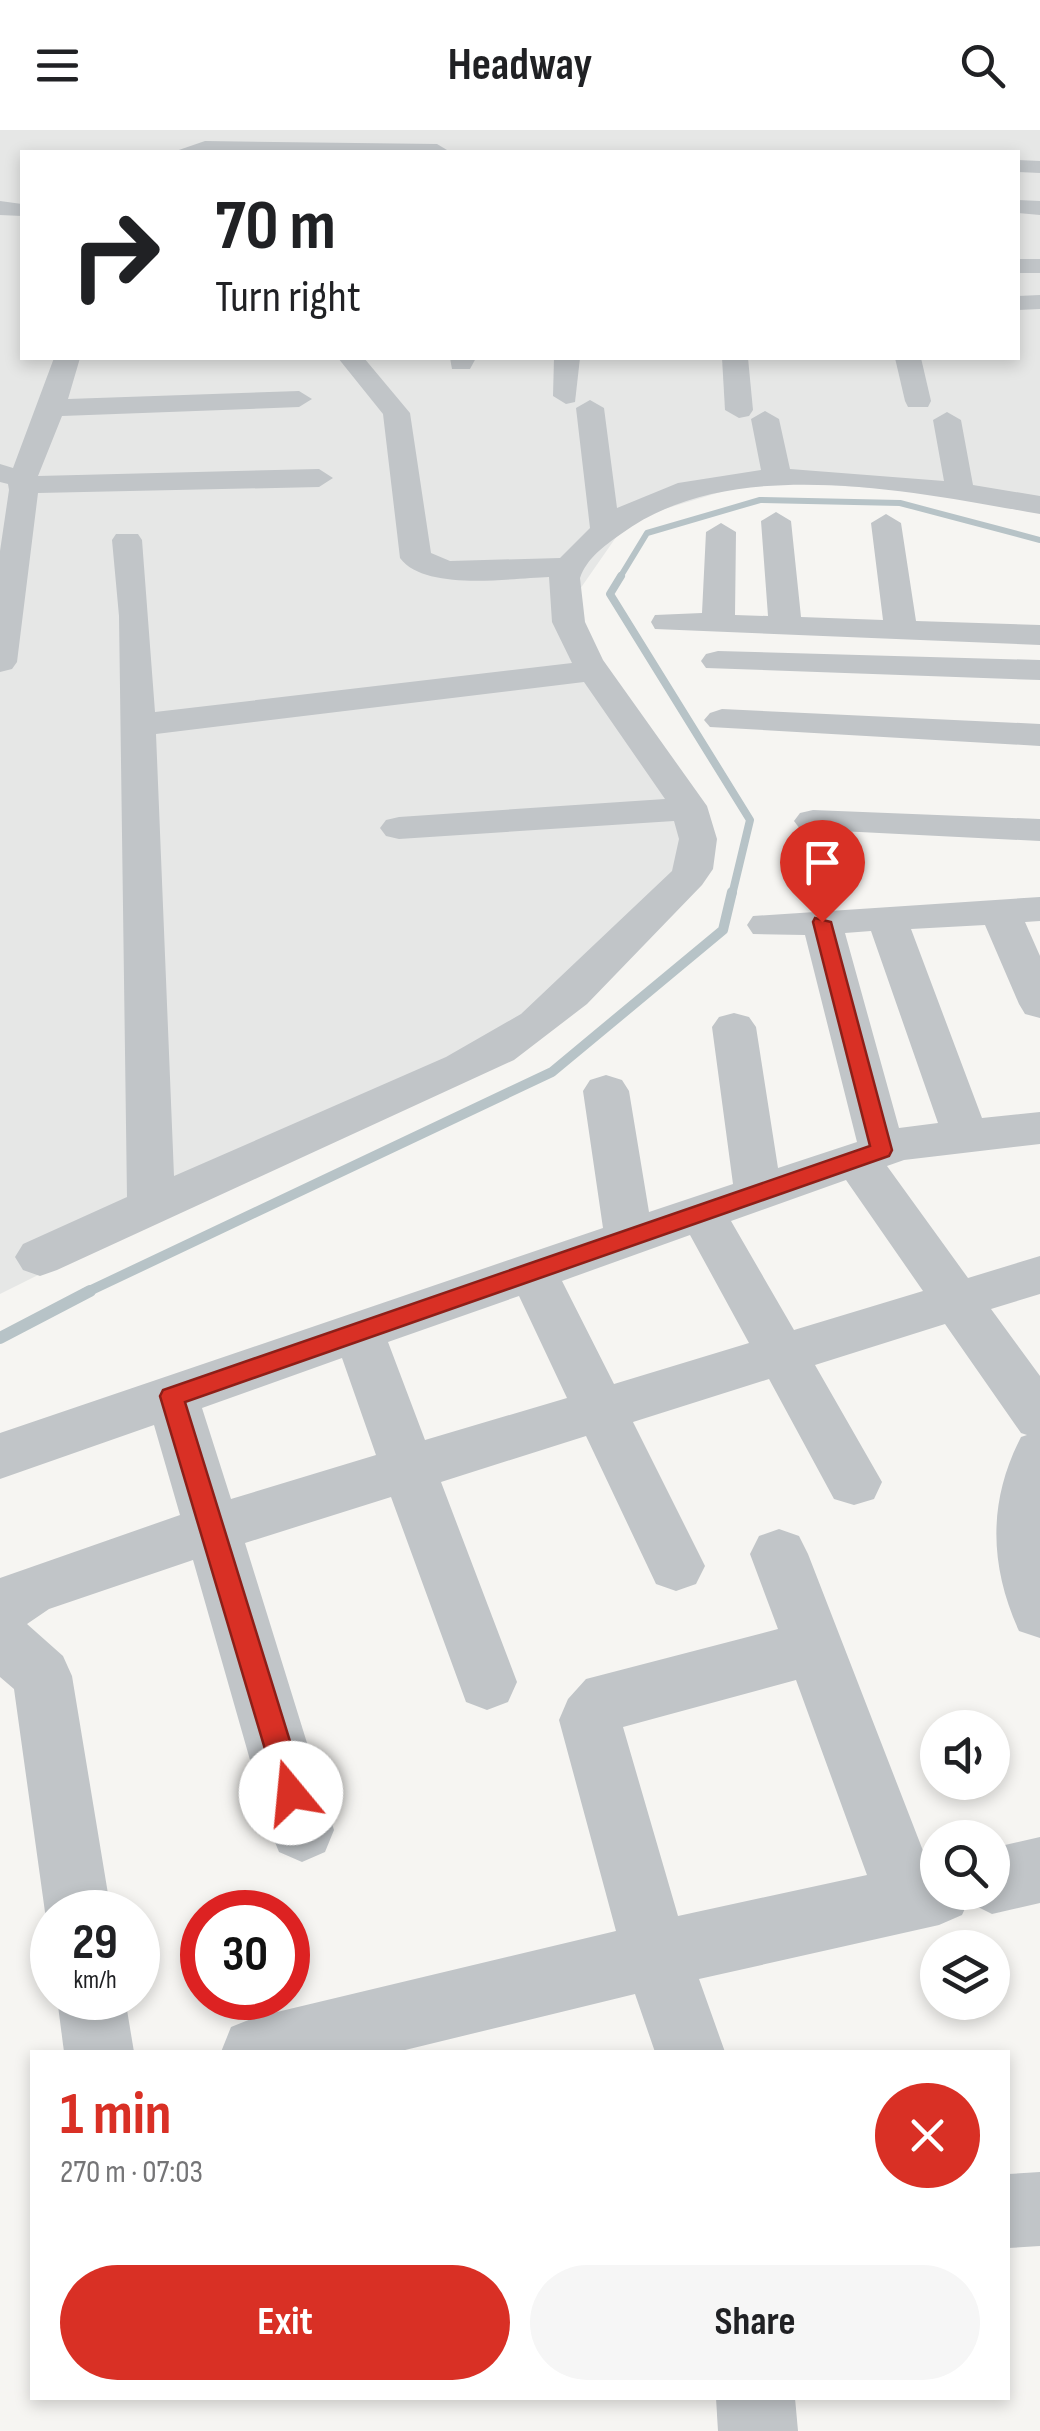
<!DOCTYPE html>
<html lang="en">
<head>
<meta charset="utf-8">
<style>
  body { margin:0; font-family:"Sofia Sans Condensed",sans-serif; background:#f6f6f6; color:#202124; height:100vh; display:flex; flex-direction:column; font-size:38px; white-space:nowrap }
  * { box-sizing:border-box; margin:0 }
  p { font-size:32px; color:#757577 }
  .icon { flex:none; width:55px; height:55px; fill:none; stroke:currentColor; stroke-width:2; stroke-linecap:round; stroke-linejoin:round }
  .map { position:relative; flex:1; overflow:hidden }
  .panel { position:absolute; left:30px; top:1920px; width:980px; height:350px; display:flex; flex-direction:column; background:#fff; border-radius:0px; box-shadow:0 5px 15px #0003 }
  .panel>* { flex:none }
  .banner { position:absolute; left:20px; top:20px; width:1000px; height:210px; border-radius:0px; box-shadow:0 5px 15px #0003; background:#fff; color:#202124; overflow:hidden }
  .buttons { position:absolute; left:920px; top:1580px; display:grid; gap:20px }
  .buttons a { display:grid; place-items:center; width:90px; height:90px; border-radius:50%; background:#fff; box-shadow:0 5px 15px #0003; font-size:50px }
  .speed { position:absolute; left:30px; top:1760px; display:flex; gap:20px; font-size:50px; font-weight:700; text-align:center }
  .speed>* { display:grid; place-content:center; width:130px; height:130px; border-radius:50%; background:#fff; box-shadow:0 5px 15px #0003; line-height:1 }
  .speed small { font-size:25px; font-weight:400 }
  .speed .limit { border:15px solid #d22; background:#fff; color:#111 }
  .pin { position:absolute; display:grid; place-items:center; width:85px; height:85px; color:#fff; margin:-102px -42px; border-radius:50% 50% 50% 0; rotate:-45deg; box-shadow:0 0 10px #0007 }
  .pin .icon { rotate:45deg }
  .me { position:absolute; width:110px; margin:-55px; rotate:343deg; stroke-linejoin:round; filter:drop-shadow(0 0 8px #0008) }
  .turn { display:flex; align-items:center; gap:35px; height:210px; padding:0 30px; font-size:45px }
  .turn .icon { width:130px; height:130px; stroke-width:2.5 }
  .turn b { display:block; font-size:70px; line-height:85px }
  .round { display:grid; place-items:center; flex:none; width:105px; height:105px; border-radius:52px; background:#f6f6f6 }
  .headline { display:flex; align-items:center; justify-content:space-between; height:170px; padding:0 30px }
  h1 { font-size:60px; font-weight:700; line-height:75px; color:#d93025 }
  .action { display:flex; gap:20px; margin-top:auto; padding:20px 30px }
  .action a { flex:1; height:115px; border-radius:60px; background:#d93025; color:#fff; font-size:40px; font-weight:700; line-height:115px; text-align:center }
  .action a+a { background:#f6f6f6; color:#202124 }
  header { display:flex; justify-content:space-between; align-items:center; height:130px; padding:0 30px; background:#fff; font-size:45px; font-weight:700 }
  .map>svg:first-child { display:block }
  .built { fill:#e6e7e6; fill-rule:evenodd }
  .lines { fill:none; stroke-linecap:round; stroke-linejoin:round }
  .stream-far3 { stroke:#b7c3c7; stroke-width:6 }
  .stream-far2 { stroke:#b7c3c7; stroke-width:8 }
  .stream-far1 { stroke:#b7c3c7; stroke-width:10 }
  .stream { stroke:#b7c3c7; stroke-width:12 }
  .minor { fill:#c1c5c8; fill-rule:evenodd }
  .route { fill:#d93025; stroke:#8d1f18; stroke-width:2.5 }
</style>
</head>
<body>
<header><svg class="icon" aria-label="menu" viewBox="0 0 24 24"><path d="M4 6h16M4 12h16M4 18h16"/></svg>Headway<svg class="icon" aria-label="search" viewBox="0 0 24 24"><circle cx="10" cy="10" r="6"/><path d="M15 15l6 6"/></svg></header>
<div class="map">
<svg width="1040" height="2301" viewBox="0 0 1040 2301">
  <rect width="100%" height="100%" fill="#f6f5f2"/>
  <path class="built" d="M0,0H1040V379L944,362L757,351L628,390L571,472L694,699L668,788L493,918L0,1164ZM22,22H1018V228H22Z"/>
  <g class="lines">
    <path class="stream-far3" d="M619,449L647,403L760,370L900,373L1040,410"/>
    <path class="stream-far2" d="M621,446L610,464L750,690L732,765"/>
    <path class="stream-far1" d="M85,1163L552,942L723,800L732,762"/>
    <path class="stream" d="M0,1208L90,1161"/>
    <g class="minor">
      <path d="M205,11L437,14L447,20L173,22Z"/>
      <path d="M1018,30L1040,31V43L1018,42Z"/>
      <path d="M1018,70L1040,71V85L1018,83Z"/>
      <path d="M0,71L22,74V86L0,85Z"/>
      <rect x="1018" y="129" width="22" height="14"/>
      <path d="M1040,165V179L1018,180V166Z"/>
      <path d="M54,228H80L68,269L299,261L312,269L299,277L62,286L38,346L319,339L333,348L319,357L38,363L17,532L12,539L0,542V421L9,360L8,354L0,352V334L13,338Z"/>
      <path d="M338,228H364L410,283L431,423L450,431L560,428L590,398L576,278L590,270L604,278L617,378L678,353L761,340L751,289L765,281L779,289L790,339L944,351L933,290L947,282L961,290L973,355L1040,366V384C913,362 732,322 621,404C604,416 587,428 580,448L585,492L603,530L707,676L717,709L713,739L702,755L587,874L514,930L57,1140L40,1146L23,1140L15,1127L23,1114L127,1067L119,486L112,410L116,404H138L142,410L155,582L572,533L552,492L549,447C511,448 425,462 400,428L383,284ZM584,552L665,669L399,687L386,690L380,698L386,706L399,709L674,691L679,709L672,741L521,884L446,927L174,1046L156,604Z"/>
      <path d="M450,228H476L470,239H452Z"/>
      <path d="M554,228H580L575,272L566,274L553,266Z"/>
      <path d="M722,228H748L753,280L749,286L739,288L725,280Z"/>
      <path d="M895,228H921L931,271L928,277H908L905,271Z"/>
      <path d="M776,382L791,391L801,487L883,490L871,393L886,384L901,393L916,491L1040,495V515L655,499L651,492L655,485L702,483L706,402L721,393L736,402L735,485L768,486L761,391Z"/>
      <path d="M718,521L1040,530V550L706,538L701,531L706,524Z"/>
      <path d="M722,579L1040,594V616L710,597L704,590L710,583Z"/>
      <path d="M813,680L1040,689V711L800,699L794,691L800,683Z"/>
      <path d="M1040,767V791L1025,792L1040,826V888L1025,884L1019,874L985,795L911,799L982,988L1040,982V1014L904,1030L887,1036L968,1148L1040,1126V1164L991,1179L1040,1246V1508L1019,1501C989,1435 988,1371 1021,1307L1027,1305L1021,1303L945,1194L815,1235L882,1352L874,1369L854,1375L834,1369L769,1249L633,1292L705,1436L696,1454L676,1461L656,1454L586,1306L441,1352L517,1552L508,1572L487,1580L466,1572L391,1367L245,1413L334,1700L325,1722L302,1732L279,1722L270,1700L193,1430L49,1479L27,1494L63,1526L72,1546L111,1782H52V1801L45,1782L14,1559L0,1547V1448L180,1385L154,1295L0,1349V1303L603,1098L583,961L590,950L606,945L622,950L629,961L649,1082L733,1054L712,897L719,887L734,883L749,887L756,897L778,1038L857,1012L805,805L753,804L747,795L753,786ZM871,801L938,993L899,998L845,803ZM846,1050L923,1161L794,1200L731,1091ZM690,1105L749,1213L614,1254L562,1151ZM519,1166L567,1268L425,1310L388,1212ZM342,1228L376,1325L231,1369L202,1278Z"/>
      <path d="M779,1399L799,1406L808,1424L927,1731L938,1729V1762H992V1718L1040,1707V1773L992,1784L968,1772L962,1785L939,1795L699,1849L725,1922H655L635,1864L397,1922H221L231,1897L256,1887L616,1801L559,1590L568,1569L586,1549L778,1499L750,1424L759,1406ZM796,1550L867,1745L678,1786L623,1597Z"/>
      <path d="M57,1868H125L134,1922H64Z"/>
      <path d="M1040,2042V2116L1008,2118V2044Z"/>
      <path d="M716,2268H795L798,2301H718Z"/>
    </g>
  </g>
  <path class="route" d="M815,788L831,792L892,1020L889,1026L185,1272L306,1663L301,1673L291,1677L281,1673L160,1266L163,1260L870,1016L813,792Z"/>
</svg>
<div class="buttons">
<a><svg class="icon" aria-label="sound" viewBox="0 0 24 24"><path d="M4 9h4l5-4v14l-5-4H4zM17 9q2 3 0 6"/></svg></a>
<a><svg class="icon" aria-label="search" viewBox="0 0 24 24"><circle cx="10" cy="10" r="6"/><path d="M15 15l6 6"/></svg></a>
<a><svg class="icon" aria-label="layers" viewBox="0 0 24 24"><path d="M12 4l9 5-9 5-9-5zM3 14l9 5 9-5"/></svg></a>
</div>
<div class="speed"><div>29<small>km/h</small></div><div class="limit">30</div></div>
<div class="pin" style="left:822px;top:792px;background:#d93025"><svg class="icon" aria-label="arrive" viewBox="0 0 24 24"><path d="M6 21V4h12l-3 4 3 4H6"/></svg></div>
<svg class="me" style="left:291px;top:1663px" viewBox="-20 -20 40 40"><circle r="19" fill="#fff"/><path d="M0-13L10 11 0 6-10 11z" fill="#d93025"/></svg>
<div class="banner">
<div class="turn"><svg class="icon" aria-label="right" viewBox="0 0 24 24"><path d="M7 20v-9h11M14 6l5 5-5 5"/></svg><div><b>70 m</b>Turn right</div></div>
</div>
<section class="panel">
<div class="headline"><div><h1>1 min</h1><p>270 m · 07:03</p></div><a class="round" style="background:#d93025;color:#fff"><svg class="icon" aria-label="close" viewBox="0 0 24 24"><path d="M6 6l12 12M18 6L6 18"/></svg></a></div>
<div class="action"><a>Exit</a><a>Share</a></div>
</section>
</div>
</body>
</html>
